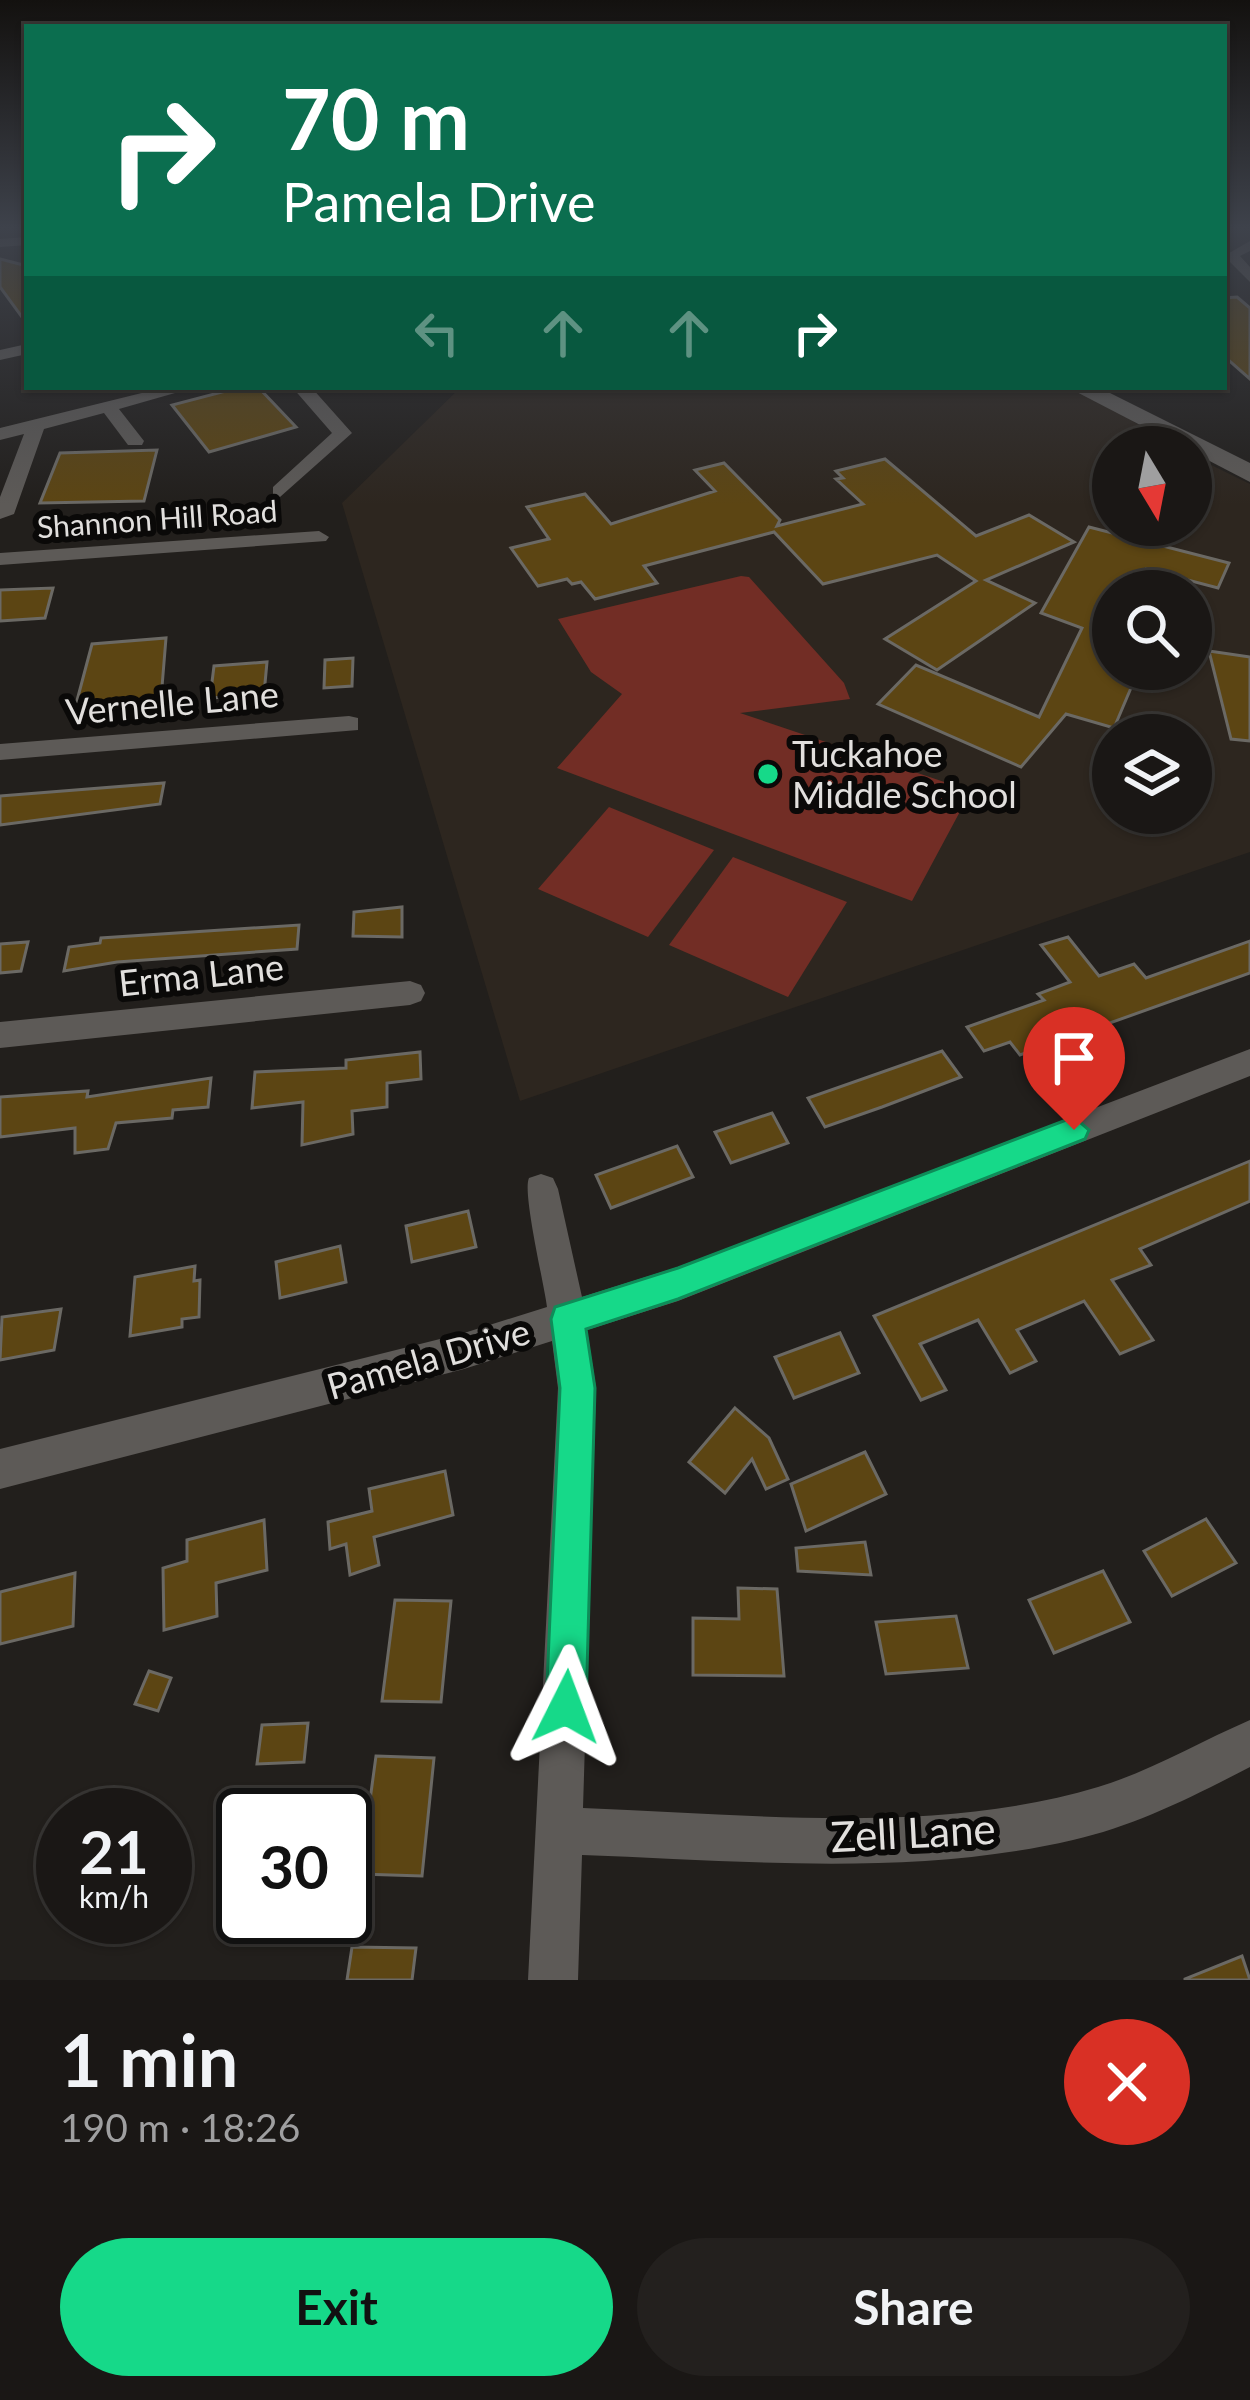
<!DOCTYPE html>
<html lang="en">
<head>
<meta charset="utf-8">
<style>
  body { margin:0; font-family:Lato,sans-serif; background:#23201e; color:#f1f3f6; height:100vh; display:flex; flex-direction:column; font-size:45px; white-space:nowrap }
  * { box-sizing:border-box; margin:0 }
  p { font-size:39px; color:#9f9fa0 }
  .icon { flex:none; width:66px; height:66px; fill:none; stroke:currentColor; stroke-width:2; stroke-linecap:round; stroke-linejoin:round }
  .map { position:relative; height:1980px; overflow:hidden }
  .details { display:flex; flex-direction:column; background:#1a1715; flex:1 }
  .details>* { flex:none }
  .banner { position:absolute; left:24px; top:24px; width:1203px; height:366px; border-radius:0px; box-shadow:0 3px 9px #0004,0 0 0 3px #383634; background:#0b6e4f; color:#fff; overflow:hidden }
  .needle { width:78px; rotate:170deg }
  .tools { position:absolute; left:1092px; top:426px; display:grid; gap:24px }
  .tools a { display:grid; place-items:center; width:120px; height:120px; border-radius:50%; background:#1a1715; box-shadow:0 3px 9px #0004,0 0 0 3px #383634; font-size:60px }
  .speed { position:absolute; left:36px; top:1788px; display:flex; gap:24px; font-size:60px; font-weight:700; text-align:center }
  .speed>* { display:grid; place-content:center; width:156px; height:156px; border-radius:50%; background:#1a1715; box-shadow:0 3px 9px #0004,0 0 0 3px #383634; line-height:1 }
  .speed small { font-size:30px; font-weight:400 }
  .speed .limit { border:6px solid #111; border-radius:18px; background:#fff; color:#111 }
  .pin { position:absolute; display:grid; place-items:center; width:102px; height:102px; color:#fff; margin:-123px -51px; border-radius:50% 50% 50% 0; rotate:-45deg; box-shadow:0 0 12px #0007 }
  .pin .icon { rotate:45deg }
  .me { position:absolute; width:132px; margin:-66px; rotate:3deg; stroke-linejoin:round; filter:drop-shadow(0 0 9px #0008) }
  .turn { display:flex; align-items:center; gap:42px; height:252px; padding:0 60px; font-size:54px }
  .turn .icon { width:156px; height:156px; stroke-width:2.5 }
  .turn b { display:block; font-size:84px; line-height:102px }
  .lanes { display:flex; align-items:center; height:114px; padding:0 60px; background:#0003; justify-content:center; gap:60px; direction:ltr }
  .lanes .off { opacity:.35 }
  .round { display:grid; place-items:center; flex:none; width:126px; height:126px; border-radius:63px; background:#23201e }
  .summary { display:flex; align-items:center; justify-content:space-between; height:204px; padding:0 60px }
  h1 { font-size:72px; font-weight:700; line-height:90px }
  .primary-button { display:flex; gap:24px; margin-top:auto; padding:24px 60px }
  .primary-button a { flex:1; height:138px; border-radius:72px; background:#16d989; color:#111; font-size:48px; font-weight:700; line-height:138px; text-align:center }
  .primary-button a+a { background:#23201e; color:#f1f3f6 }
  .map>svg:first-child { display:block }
  .built { fill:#2d261f; fill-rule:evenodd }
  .green { fill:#722d25 }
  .building { fill:#5c4513; stroke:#6b6964; stroke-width:3 }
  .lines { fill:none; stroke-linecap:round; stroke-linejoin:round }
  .street { fill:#5d5a57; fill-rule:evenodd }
  .secondary { fill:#5d5a57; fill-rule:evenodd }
  .route { fill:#16d989; stroke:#0e8d59; stroke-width:3 }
  .poi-dot { fill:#16d989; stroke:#0a0908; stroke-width:4.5 }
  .labels { text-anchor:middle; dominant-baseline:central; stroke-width:12; stroke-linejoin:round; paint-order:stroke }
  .far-street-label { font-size:30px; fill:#e1dfdd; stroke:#0a0908 }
  .street-label { font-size:36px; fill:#e1dfdd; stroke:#0a0908 }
  .poi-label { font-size:36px; fill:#e1dfdd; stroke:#0a0908; text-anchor:start }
  .near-street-label { font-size:42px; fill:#e1dfdd; stroke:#0a0908 }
</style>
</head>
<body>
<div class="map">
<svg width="1250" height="1980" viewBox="0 0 1250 1980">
  <rect width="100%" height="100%" fill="#221f1c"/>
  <path class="built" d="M461,387H1077L1175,447H1113V525H1191V455L1250,484V852L520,1101L342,503ZM1113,591H1191V669H1113ZM1113,735H1191V813H1113Z"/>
  <g class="green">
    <path d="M741,576L749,577L844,683L850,699L740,713L971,791L912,901L557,768L622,694L591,672L558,619Z"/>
    <path d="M609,807L714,850L648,937L538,889Z"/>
    <path d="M733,857L847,902L788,997L669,945Z"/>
  </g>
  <g class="building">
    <path d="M0,259L27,266V324L0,287Z"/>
    <path d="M1237,297L1250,308V379L1224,356V298Z"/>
    <path d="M241,387H258L296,427L209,452L172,405Z"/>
    <path d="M157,450L144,501L40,503L60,453Z"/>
    <path d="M885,459L976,536L1029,515L1074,542L986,580L1035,603L937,670L885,639L976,581L937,555L823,584L774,532L644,566L657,583L595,599L581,582L572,584L567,579L538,586L511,548L549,539L527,507L585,494L611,524L715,491L695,470L724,463L780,520L777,526L863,504L836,479L843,478L836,471Z"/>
    <path d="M1089,527L1229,563L1218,588L1146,569L1137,591H1113V669H1139L1114,728L1066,714L1021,767L878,704L916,665L1039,717L1082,628L1041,613Z"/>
    <path d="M53,588L45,618L0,621V590Z"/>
    <path d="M166,638L161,699L75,708L92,644Z"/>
    <path d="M1209,651L1250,657V741L1231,739Z"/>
    <path d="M353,658L352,686L324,688L325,660Z"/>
    <path d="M267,662L264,694L210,698L214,666Z"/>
    <path d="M164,783L160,804L0,825V796Z"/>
    <path d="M402,907V937L353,936L354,912Z"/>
    <path d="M299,925L297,949L117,962L64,971L69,947L100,943L101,938Z"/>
    <path d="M1068,937L1099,976L1134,964L1146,978L1250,941V973L1020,1055L1010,1042L984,1051L967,1027L1044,1000L1038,994L1070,982L1041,945Z"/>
    <path d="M28,942L21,971L0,973V944Z"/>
    <path d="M942,1051L961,1077L882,1107L825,1127L808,1098Z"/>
    <path d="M420,1052L421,1079L387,1083V1107L352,1111L353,1134L302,1145L303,1102L252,1108L255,1072L346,1068V1060Z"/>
    <path d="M211,1078L208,1107L173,1110L172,1118L116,1123L108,1149L75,1153V1128L0,1137V1097L88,1091L87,1097Z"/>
    <path d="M772,1113L788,1143L731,1163L715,1132Z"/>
    <path d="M677,1146L693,1177L611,1208L596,1175Z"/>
    <path d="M1250,1161V1201L1140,1249L1151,1265L1112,1280L1153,1340L1120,1354L1084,1301L1017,1330L1036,1361L1010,1373L978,1320L920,1344L946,1390L921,1400L874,1316Z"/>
    <path d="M468,1211L476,1247L412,1262L406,1226Z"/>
    <path d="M340,1246L346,1282L280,1298L276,1262Z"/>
    <path d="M195,1266L194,1281L200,1280L199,1317L182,1319V1327L130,1336L135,1277Z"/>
    <path d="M61,1309L54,1350L0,1360L2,1317Z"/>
    <path d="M840,1333L859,1373L794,1398L775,1357Z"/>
    <path d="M735,1408L769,1438L788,1479L766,1489L752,1459L725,1493L689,1462Z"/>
    <path d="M865,1452L886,1494L806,1531L791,1484Z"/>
    <path d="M445,1471L453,1515L374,1537L379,1565L350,1575L346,1544L330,1549L328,1522L372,1511L369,1489Z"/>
    <path d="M1206,1519L1236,1563L1172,1596L1144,1551Z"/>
    <path d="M264,1520L267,1570L216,1583L217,1616L164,1630L163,1568L187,1561V1540Z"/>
    <path d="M865,1542L871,1575L798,1571L796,1548Z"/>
    <path d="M1103,1571L1130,1622L1054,1653L1029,1600Z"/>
    <path d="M75,1573L73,1626L0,1644V1592Z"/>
    <path d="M738,1588L777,1589L784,1676L693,1675V1618L739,1619Z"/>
    <path d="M395,1600L451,1601L441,1702L382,1701Z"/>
    <path d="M956,1616L968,1668L886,1674L876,1622Z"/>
    <path d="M149,1671L171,1678L158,1711L135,1704Z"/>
    <path d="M308,1723L304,1762L257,1764L262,1725Z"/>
    <path d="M376,1756L434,1758L422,1876L360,1874Z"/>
    <path d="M352,1947L416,1948L412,1980H347Z"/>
    <path d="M1242,1956L1250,1980H1185V1979Z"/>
  </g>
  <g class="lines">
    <g class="street">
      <path d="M27,237V245L0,247V239Z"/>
      <path d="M1250,241V251L1240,256L1250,267V282L1224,256Z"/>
      <path d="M27,344V354L0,360V350Z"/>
      <path d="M166,387H196L119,409L144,441L142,445H128L104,413L44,429L14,514L0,519V497L24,434L0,440V428Z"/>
      <path d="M292,387H311L352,433L280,497L273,495V487L332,433Z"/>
      <path d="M319,531L329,537L326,541L0,565V553Z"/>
      <path d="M349,716L358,718V730L0,760V744Z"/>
      <path d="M410,981L421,985L425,993L421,1001L410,1005L0,1048V1022Z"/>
      <path d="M1250,1049V1076L678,1301L587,1330L596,1388L583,1808C751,1814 934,1836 1098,1787C1151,1771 1199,1742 1250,1720V1767C1194,1796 1135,1826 1073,1840C913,1877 745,1861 582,1855L578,1980H528L558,1388L552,1341L464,1369L0,1489V1449L464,1333L547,1307C544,1283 522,1192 529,1178L541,1174L553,1178L558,1189L582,1297L678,1267Z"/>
    </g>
    <path class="secondary" d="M1067,387H1098L1250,463V482Z"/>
  </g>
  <linearGradient id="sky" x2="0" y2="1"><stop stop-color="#13110f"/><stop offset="0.45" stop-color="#3e424b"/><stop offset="1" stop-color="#3e424b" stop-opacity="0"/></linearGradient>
  <rect width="1250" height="505" fill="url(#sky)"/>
  <path class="route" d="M1074,1117L1089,1130L1085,1139L678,1299L586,1329L595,1388L586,1707L580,1721L566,1727L551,1721L546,1707L560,1388L551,1319L555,1307L678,1268Z"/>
  <circle class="poi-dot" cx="768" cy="774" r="12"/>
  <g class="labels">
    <g class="far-street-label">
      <text transform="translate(157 518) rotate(-4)">Shannon Hill Road</text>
    </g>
    <g class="street-label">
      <text transform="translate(172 702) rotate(-5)">Vernelle Lane</text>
      <text transform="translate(201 974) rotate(-6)">Erma Lane</text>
      <text transform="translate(428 1358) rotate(-16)">Pamela Drive</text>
    </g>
    <g class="poi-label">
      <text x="792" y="753">Tuckahoe<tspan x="792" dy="41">Middle School</tspan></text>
    </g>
    <g class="near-street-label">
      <text transform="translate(913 1832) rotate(-3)">Zell Lane</text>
    </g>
  </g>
</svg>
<div class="tools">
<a><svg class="needle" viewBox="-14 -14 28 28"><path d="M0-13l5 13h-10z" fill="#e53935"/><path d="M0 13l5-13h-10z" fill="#9f9fa0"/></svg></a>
<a><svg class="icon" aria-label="search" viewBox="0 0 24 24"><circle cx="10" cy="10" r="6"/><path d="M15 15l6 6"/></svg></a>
<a><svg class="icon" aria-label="layers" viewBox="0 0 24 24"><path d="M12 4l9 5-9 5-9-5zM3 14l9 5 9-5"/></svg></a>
</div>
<div class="speed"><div>21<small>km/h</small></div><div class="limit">30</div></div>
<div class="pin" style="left:1074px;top:1130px;background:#d93025"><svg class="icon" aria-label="arrive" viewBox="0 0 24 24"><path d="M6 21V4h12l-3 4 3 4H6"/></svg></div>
<svg class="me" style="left:566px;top:1707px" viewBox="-20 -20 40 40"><path d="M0-17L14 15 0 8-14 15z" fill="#16d989" stroke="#fff" stroke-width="4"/></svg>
<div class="banner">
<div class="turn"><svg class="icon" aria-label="right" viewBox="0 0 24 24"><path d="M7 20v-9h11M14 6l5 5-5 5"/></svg><div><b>70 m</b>Pamela Drive</div></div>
<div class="lanes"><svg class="icon off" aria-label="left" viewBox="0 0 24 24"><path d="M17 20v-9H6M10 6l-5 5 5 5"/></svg><svg class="icon off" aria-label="ahead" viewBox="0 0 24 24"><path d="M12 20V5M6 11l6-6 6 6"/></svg><svg class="icon off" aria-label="ahead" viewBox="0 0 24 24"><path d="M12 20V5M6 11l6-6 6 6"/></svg><svg class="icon" aria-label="right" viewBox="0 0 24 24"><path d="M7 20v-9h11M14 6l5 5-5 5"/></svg></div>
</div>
</div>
<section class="details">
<div class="summary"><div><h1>1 min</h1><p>190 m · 18:26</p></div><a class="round" style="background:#d93025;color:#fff"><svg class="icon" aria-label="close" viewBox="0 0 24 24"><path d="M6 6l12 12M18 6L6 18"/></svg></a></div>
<div class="primary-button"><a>Exit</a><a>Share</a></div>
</section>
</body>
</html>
